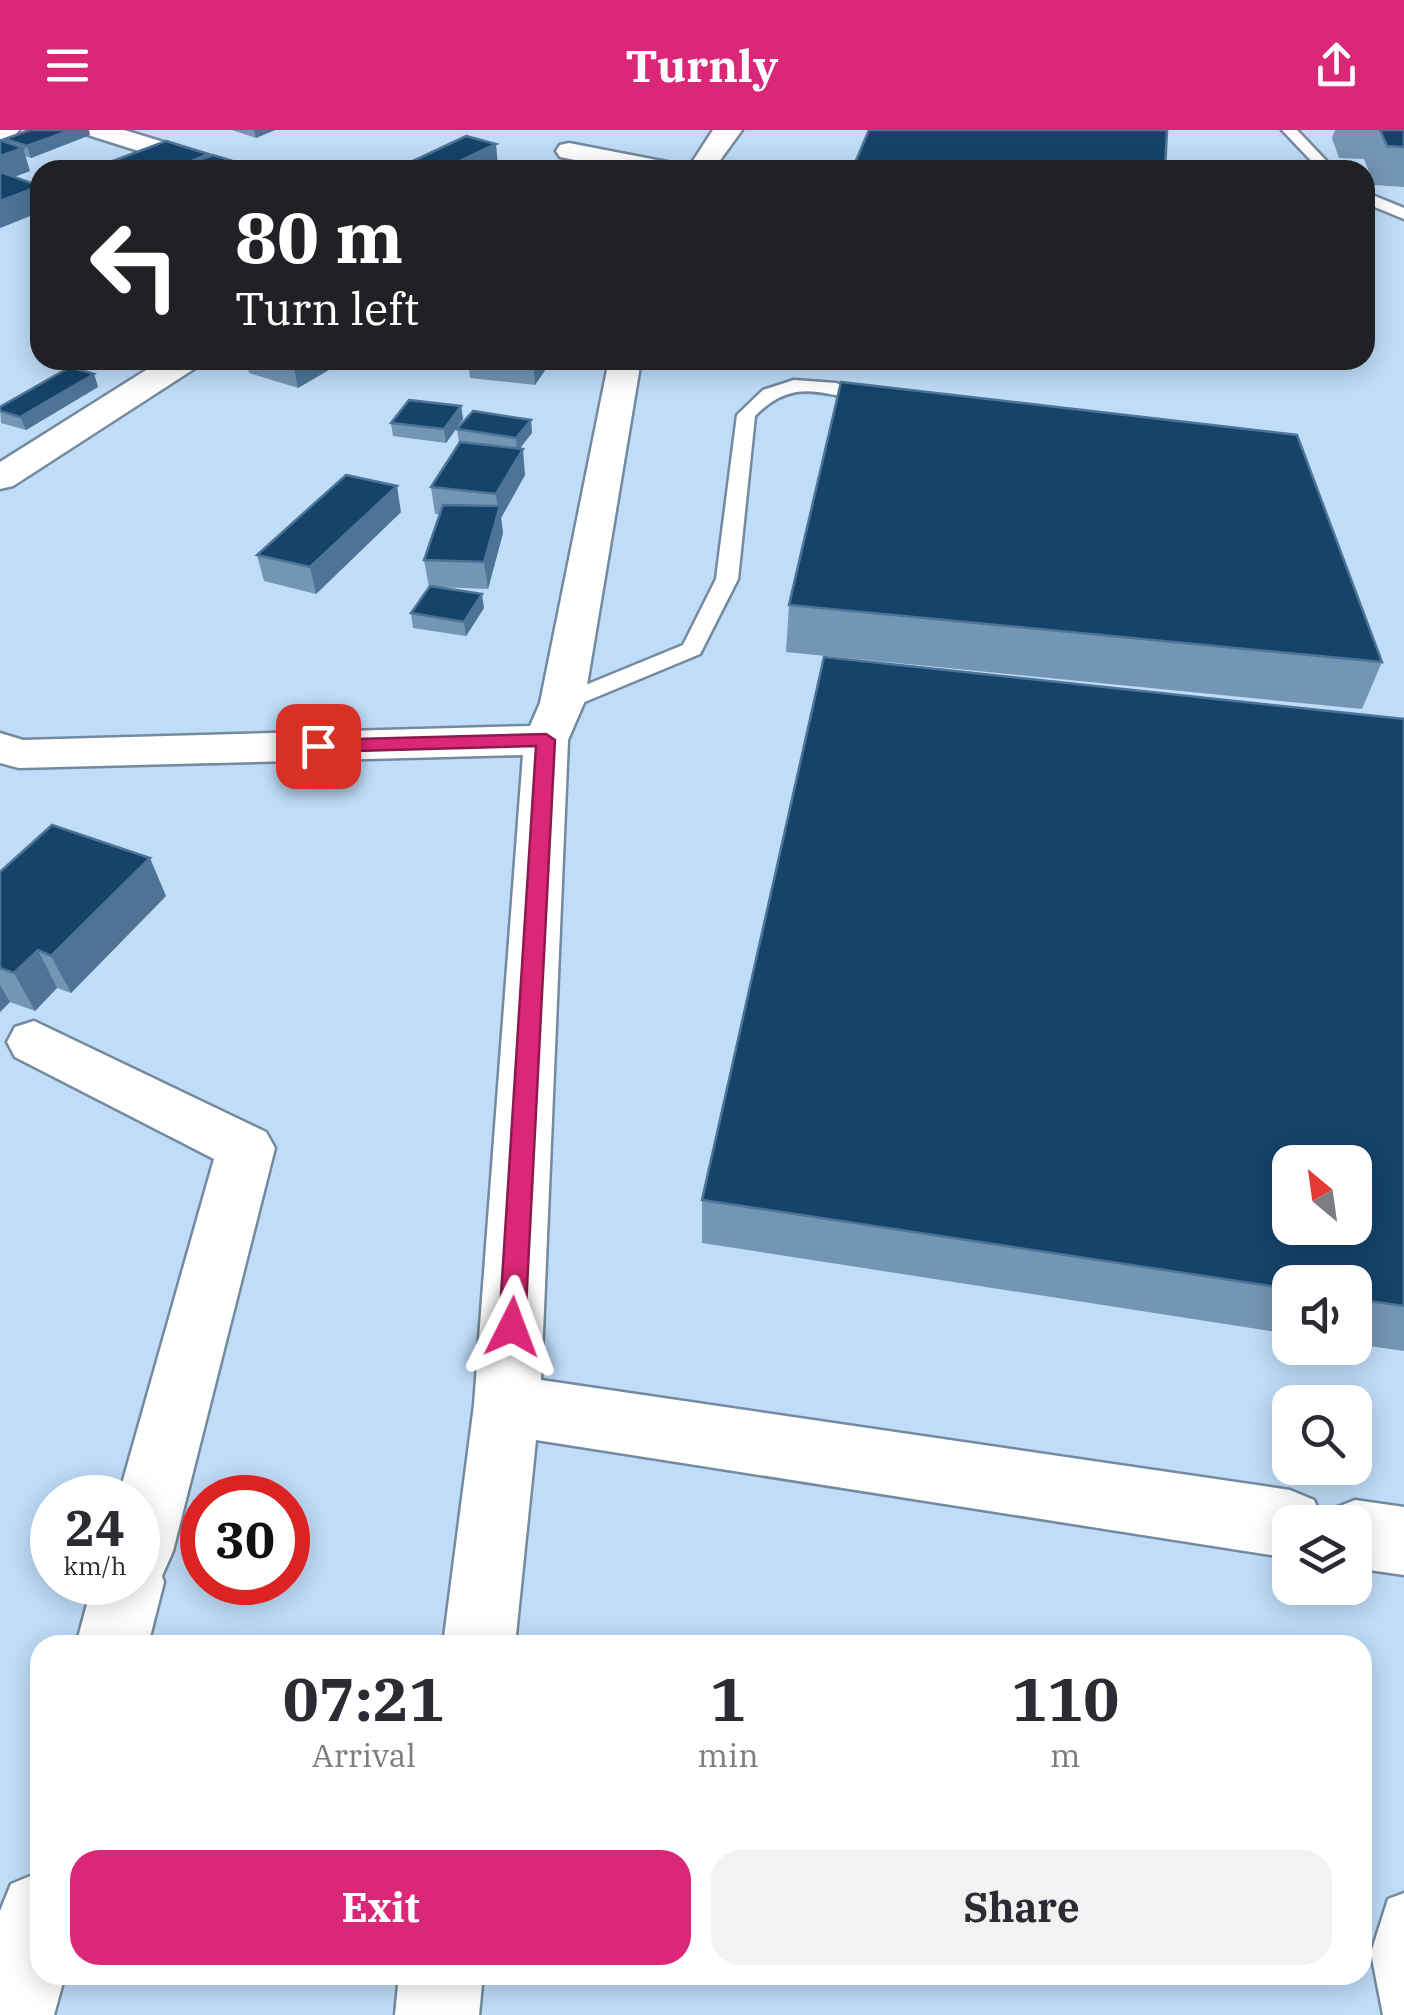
<!DOCTYPE html>
<html lang="en">
<head>
<meta charset="utf-8">
<style>
  body { margin:0; font-family:"IBM Plex Serif",serif; background:#f2f2f3; color:#2b2b33; height:100vh; display:flex; flex-direction:column; font-size:38px; white-space:nowrap }
  * { box-sizing:border-box; margin:0 }
  p { font-size:32px; color:#7c7c81 }
  .icon { flex:none; width:55px; height:55px; fill:none; stroke:currentColor; stroke-width:2; stroke-linecap:round; stroke-linejoin:round }
  .map { position:relative; flex:1; overflow:hidden }
  .side { position:absolute; left:30px; top:1505px; width:1342px; height:350px; display:flex; flex-direction:column; background:#fff; border-radius:30px; box-shadow:0 5px 25px #0003 }
  .side>* { flex:none }
  .top-card { position:absolute; left:30px; top:30px; width:1345px; height:210px; border-radius:30px; box-shadow:0 5px 25px #0003; background:#202124; color:#fff; overflow:hidden }
  .needle { width:65px; rotate:331deg }
  .buttons { position:absolute; left:1272px; top:1015px; display:grid; gap:20px }
  .buttons a { display:grid; place-items:center; width:100px; height:100px; border-radius:20px; background:#fff; box-shadow:0 5px 25px #0003; font-size:50px }
  .speed { position:absolute; left:30px; top:1345px; display:flex; gap:20px; font-size:50px; font-weight:700; text-align:center }
  .speed>* { display:grid; place-content:center; width:130px; height:130px; border-radius:50%; background:#fff; box-shadow:0 5px 25px #0003; line-height:1 }
  .speed small { font-size:25px; font-weight:400 }
  .speed .limit { border:15px solid #d22; background:#fff; color:#111 }
  .pin { position:absolute; display:grid; place-items:center; width:85px; height:85px; color:#fff; margin:-42px; border-radius:20px; box-shadow:0 5px 15px #0006 }
  .me { position:absolute; width:110px; margin:-55px; rotate:3deg; stroke-linejoin:round; filter:drop-shadow(0 0 8px #0008) }
  .turn { display:flex; align-items:center; gap:35px; height:210px; padding:0 40px; font-size:45px }
  .turn .icon { width:130px; height:130px; stroke-width:2.5 }
  .turn b { display:block; font-size:70px; line-height:85px }
  .eta { display:flex; justify-content:space-evenly; align-items:center; height:170px; text-align:center }
  .eta b { font-size:60px; font-weight:700; line-height:70px }
  .action { display:flex; gap:20px; margin-top:auto; padding:20px 40px }
  .action a { flex:1; height:115px; border-radius:30px; background:#db2777; color:#fff; font-size:40px; font-weight:700; line-height:115px; text-align:center }
  .action a+a { background:#f2f2f3; color:#2b2b33 }
  header { display:flex; justify-content:space-between; align-items:center; height:130px; padding:0 40px; background:#db2777; color:#fff; font-size:45px; font-weight:700 }
  .map>svg:first-child { display:block }
  .built { fill:#bfdcf8; fill-rule:evenodd }
  .lines { fill:none; stroke-linecap:round; stroke-linejoin:round }
  .service-casing { stroke:#748a9e; stroke-width:5 }
  .minor-casing { stroke:#748a9e; stroke-width:5 }
  .service { fill:#fff; fill-rule:evenodd }
  .minor { fill:#fff; fill-rule:evenodd }
  .wall { fill:#7396b4 }
  .shaded-wall { fill:#4d7497 }
  .building { fill:#15436a; stroke:#4d7497; stroke-width:2.5; fill-rule:evenodd }
  .route { fill:#db2777; stroke:#8e194d; stroke-width:2.5 }
</style>
</head>
<body>
<header><svg class="icon" aria-label="menu" viewBox="0 0 24 24"><path d="M4 6h16M4 12h16M4 18h16"/></svg>Turnly<svg class="icon" aria-label="share" viewBox="0 0 24 24"><path d="M12 15V3M7 8l5-5 5 5M5 13v7h14v-7"/></svg></header>
<div class="map">
<svg width="1404" height="1885" viewBox="0 0 1404 1885">
  <rect width="100%" height="100%" fill="#d1e8ff"/>
  <path class="built" d="M0,0H1404V1885H0ZM40,40H1365V230H40ZM1290,1032H1355V1098H1290ZM1290,1152H1355V1218H1290ZM1290,1272H1355V1338H1290ZM52,1368H138V1452H52ZM202,1368H288V1452H202ZM1290,1392H1355V1458H1290ZM40,1515H1362V1845H40Z"/>
  <g class="lines">
    <defs>
      <g id="service">
        <path d="M1282,0H1297L1335,40H1320Z"/>
        <path d="M1365,62L1404,78V89L1365,73Z"/>
        <path d="M794,250L836,253L861,262C839,279 802,237 755,286L738,449L700,524L570,578H554L550,573L554,568L683,515L716,449L737,285L763,260Z"/>
        <path d="M1404,1763V1885H1383L1371,1823L1388,1769Z"/>
      </g>
      <g id="minor">
        <path d="M0,0H19L15,5L0,10Z"/>
        <path d="M84,0H124L236,34L240,40H199L88,5Z"/>
        <path d="M713,0H742L713,40H687Z"/>
        <path d="M569,13L667,32L680,40H626L560,27L556,21L560,15Z"/>
        <path d="M162,230H201L197,237L13,356L0,359V332Z"/>
        <path d="M609,230H641L584,573L568,610L541,1250L1290,1360L1314,1370L1324,1392H1290V1428L536,1310L515,1515H443L474,1275L523,625L19,638L0,633V603L23,610L530,596L540,573Z"/>
        <path d="M34,891L266,1002L275,1018L173,1421L162,1446L164,1452L148,1515H76L93,1452H138V1368H118L214,1029L15,927L7,912L15,897Z"/>
        <path d="M1355,1370L1404,1377V1445L1355,1438V1392H1325L1330,1380Z"/>
        <path d="M40,1742V1845H65L54,1885H0V1781L11,1754Z"/>
        <path d="M399,1845H483L479,1885H395Z"/>
      </g>
    </defs>
    <use href="#service" class="service-casing"/>
    <use href="#minor" class="minor-casing"/>
    <use href="#service" class="service"/>
    <use href="#minor" class="minor"/>
  </g>
  <g class="wall">
    <path d="M232,0H275L256,8Z"/>
    <path d="M1335,0H1404V57L1374,55L1364,29L1339,28L1332,8Z"/>
    <path d="M90,5L31,28L25,26L30,41L14,47L32,53L40,50V82L0,98V10L6,13L5,9Z"/>
    <path d="M71,230H110L94,238Z"/>
    <path d="M246,230H338L339,234L298,258L249,243Z"/>
    <path d="M468,230H552L535,255L470,248Z"/>
    <path d="M94,244L98,257L26,300L1,293L0,277Z"/>
    <path d="M461,276L463,289L446,313L393,306L391,293Z"/>
    <path d="M531,290L532,303L520,318L525,345L501,388L503,403L488,459L436,457L484,478L466,506L413,498L411,483L429,457L424,430L440,384H435L431,357L459,313L457,299Z"/>
    <path d="M401,382L316,464L264,451L257,425Z"/>
    <path d="M789,475L1382,532L1362,579L786,522Z"/>
    <path d="M1404,589V1221L1355,1214V1152H1290V1204L702,1113V1070Z"/>
    <path d="M0,742L166,766L71,863L57,858L35,881L10,872L0,882Z"/>
  </g>
  <g class="shaded-wall">
    <path d="M71,0H89L90,5L31,28L27,16Z"/>
    <path d="M254,0H275L256,8Z"/>
    <path d="M496,14L498,36L490,40H441Z"/>
    <path d="M23,18L30,41L0,52V26Z"/>
    <path d="M40,56V82L0,98V71Z"/>
    <path d="M91,230H110L94,238Z"/>
    <path d="M297,230H338L339,234L298,258L293,233Z"/>
    <path d="M533,230H552L535,255Z"/>
    <path d="M94,244L98,257L26,300L20,287Z"/>
    <path d="M461,276L463,289L446,313L444,299Z"/>
    <path d="M531,290L532,303L517,322L516,308Z"/>
    <path d="M523,319L525,345L501,388L503,403L488,459L484,432L498,381L496,364Z"/>
    <path d="M397,356L401,382L316,464L310,437Z"/>
    <path d="M482,464L484,478L466,506L464,492Z"/>
    <path d="M150,728L166,766L71,863L51,826Z"/>
    <path d="M38,820L57,858L35,881L14,843Z"/>
    <path d="M0,855L10,872L0,882Z"/>
  </g>
  <g class="building">
    <path d="M30,0H71L27,16L5,9Z"/>
    <path d="M869,0H1167L1165,40H852Z"/>
    <path d="M1380,0H1404V17L1387,16Z"/>
    <path d="M466,6L496,14L441,40L396,39Z"/>
    <path d="M0,10L23,18L0,26Z"/>
    <path d="M166,11L208,24L180,36L213,25L262,40H89Z"/>
    <path d="M564,32L599,40H550Z"/>
    <path d="M0,42L40,56L0,71Z"/>
    <path d="M70,237L94,244L20,287L0,281V277Z"/>
    <path d="M841,252L1297,305L1382,532L789,475Z"/>
    <path d="M409,270L461,276L444,299L391,293Z"/>
    <path d="M473,281L531,290L516,308L457,299Z"/>
    <path d="M460,312L523,319L496,364L431,357Z"/>
    <path d="M346,345L397,356L310,437L257,425Z"/>
    <path d="M443,375L500,376L484,432L424,430Z"/>
    <path d="M430,456L482,464L464,492L411,483Z"/>
    <path d="M824,527L1404,589V1176L1355,1169V1152H1290V1159L702,1070ZM1290,1032H1355V1098H1290Z"/>
    <path d="M52,695L150,728L51,826L38,820L14,843L0,838V742Z"/>
  </g>
  <path class="route" d="M546,604L555,610L525,1197L521,1205L512,1208L503,1205L499,1197L536,616L318,622L309,616L318,610Z"/>
</svg>
<div class="buttons">
<a><svg class="needle" viewBox="-14 -14 28 28"><path d="M0-13l5 13h-10z" fill="#e53935"/><path d="M0 13l5-13h-10z" fill="#7c7c81"/></svg></a>
<a><svg class="icon" aria-label="sound" viewBox="0 0 24 24"><path d="M4 9h4l5-4v14l-5-4H4zM17 9q2 3 0 6"/></svg></a>
<a><svg class="icon" aria-label="search" viewBox="0 0 24 24"><circle cx="10" cy="10" r="6"/><path d="M15 15l6 6"/></svg></a>
<a><svg class="icon" aria-label="layers" viewBox="0 0 24 24"><path d="M12 4l9 5-9 5-9-5zM3 14l9 5 9-5"/></svg></a>
</div>
<div class="speed"><div>24<small>km/h</small></div><div class="limit">30</div></div>
<div class="pin" style="left:318px;top:616px;background:#d93025"><svg class="icon" aria-label="arrive" viewBox="0 0 24 24"><path d="M6 21V4h12l-3 4 3 4H6"/></svg></div>
<svg class="me" style="left:512px;top:1197px" viewBox="-20 -20 40 40"><path d="M0-17L14 15 0 8-14 15z" fill="#db2777" stroke="#fff" stroke-width="4"/></svg>
<div class="top-card">
<div class="turn"><svg class="icon" aria-label="left" viewBox="0 0 24 24"><path d="M17 20v-9H6M10 6l-5 5 5 5"/></svg><div><b>80 m</b>Turn left</div></div>
</div>
<section class="side">
<div class="eta">
<div><b>07:21</b><p>Arrival</p></div>
<div><b>1</b><p>min</p></div>
<div><b>110</b><p>m</p></div>
</div>
<div class="action"><a>Exit</a><a>Share</a></div>
</section>
</div>
</body>
</html>
